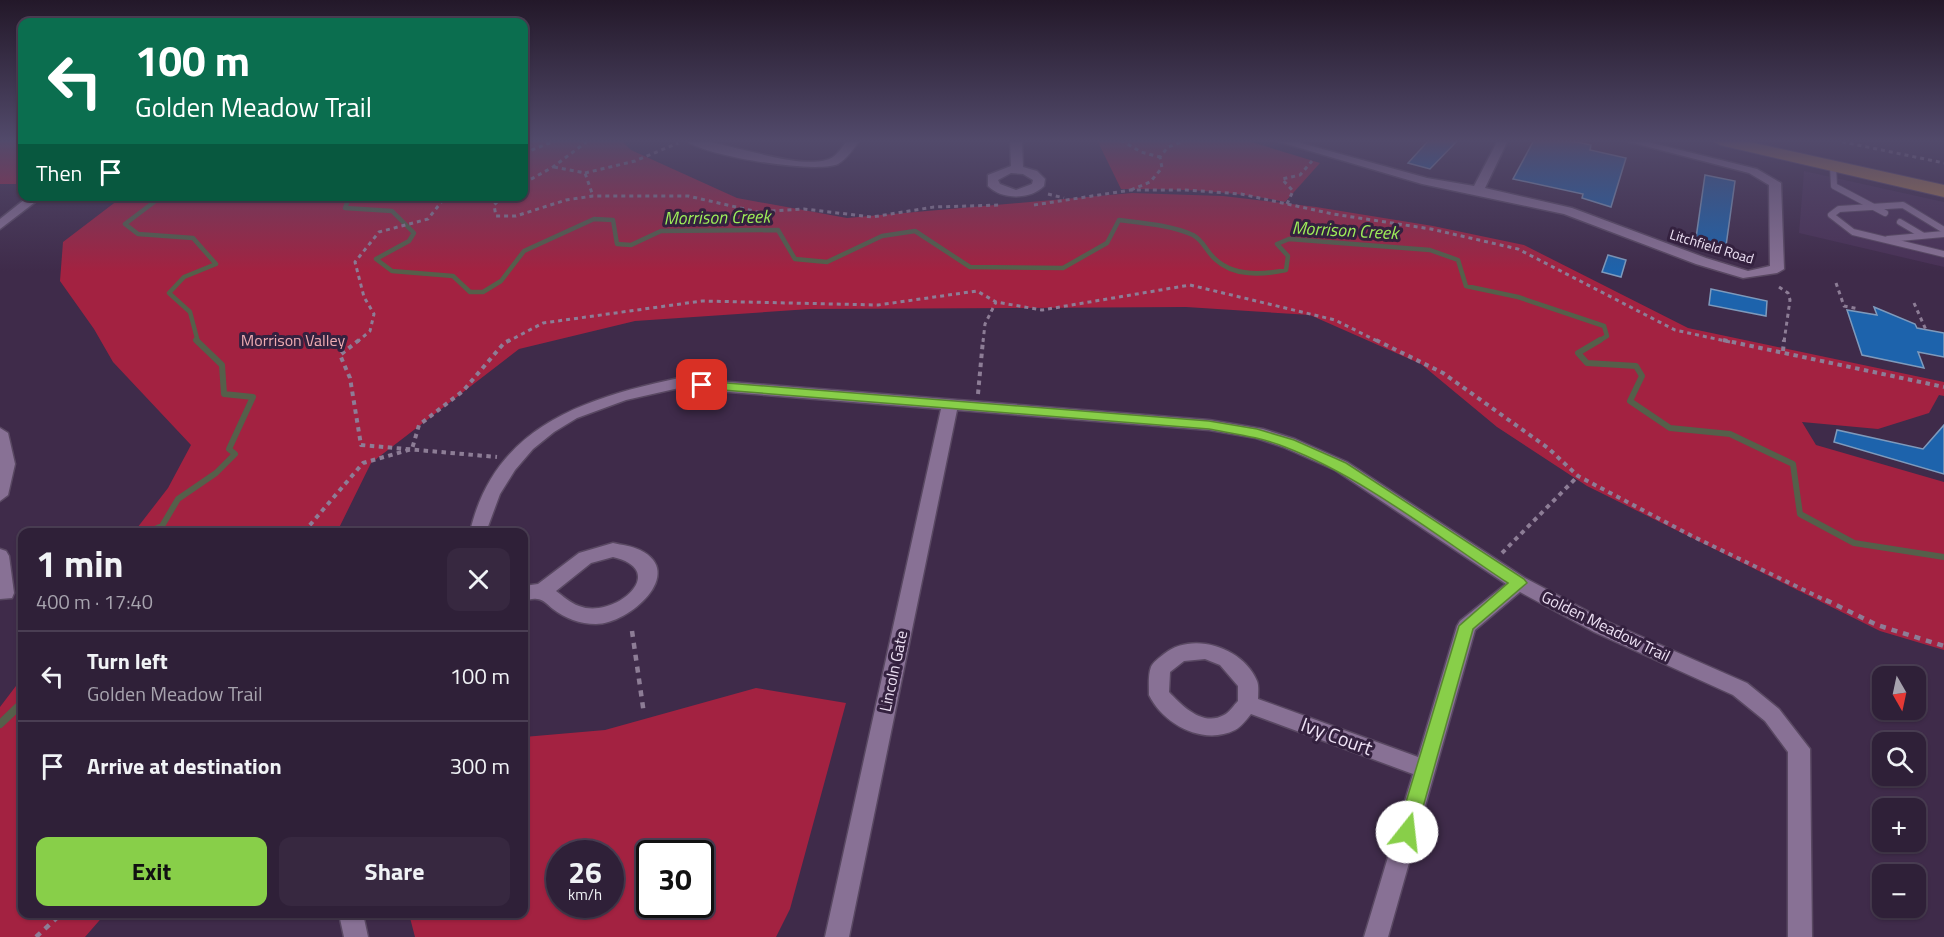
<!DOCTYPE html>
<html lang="en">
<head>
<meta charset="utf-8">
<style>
  body { margin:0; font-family:"Titillium Web",sans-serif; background:#372840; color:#f1f3f6; height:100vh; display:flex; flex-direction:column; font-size:22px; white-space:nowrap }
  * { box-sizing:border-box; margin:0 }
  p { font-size:20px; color:#a7a3ae }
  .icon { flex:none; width:33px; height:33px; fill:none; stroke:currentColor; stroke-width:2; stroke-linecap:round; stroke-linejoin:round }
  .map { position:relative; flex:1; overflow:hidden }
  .sheet { position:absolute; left:18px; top:528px; width:510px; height:390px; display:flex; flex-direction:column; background:#2f2038; border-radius:12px; box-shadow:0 2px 4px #0004,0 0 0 2px #4a3e53 }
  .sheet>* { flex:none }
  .hud { position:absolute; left:18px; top:18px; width:510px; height:183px; border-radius:12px; box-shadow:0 2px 4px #0004,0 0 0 2px #4a3e53; background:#0b6e4f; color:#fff; overflow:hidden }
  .needle { width:39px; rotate:171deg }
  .controls { position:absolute; left:1872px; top:666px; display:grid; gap:12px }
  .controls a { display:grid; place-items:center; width:54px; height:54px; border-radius:12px; background:#2f2038; box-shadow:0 2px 4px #0004,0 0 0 2px #4a3e53; font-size:30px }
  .speed { position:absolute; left:546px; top:840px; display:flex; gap:12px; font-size:30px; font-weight:700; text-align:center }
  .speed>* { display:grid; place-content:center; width:78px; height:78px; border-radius:50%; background:#2f2038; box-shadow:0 2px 4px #0004,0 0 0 2px #4a3e53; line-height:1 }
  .speed small { font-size:15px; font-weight:400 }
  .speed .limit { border:3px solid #111; border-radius:9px; background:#fff; color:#111 }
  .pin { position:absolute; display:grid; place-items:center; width:51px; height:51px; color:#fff; margin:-26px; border-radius:12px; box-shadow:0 3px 9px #0006 }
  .me { position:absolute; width:66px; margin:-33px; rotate:16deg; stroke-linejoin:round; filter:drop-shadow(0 0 4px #0008) }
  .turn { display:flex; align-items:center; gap:21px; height:126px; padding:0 18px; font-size:27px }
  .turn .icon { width:78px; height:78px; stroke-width:2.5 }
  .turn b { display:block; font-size:42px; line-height:51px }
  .then { display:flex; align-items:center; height:57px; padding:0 18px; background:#0003; gap:12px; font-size:22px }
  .round { display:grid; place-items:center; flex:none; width:63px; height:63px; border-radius:12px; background:#372840 }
  .summary { display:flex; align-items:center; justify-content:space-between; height:102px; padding:0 18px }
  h1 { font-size:36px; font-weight:700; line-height:45px }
  .primary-button { display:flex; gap:12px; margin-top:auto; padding:12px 18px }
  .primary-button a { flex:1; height:69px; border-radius:12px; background:#88cf49; color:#111; font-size:24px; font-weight:700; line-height:69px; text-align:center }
  .primary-button a+a { background:#372840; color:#f1f3f6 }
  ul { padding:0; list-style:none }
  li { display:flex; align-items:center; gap:18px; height:90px; padding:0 18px; border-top:2px solid #4a3e53 }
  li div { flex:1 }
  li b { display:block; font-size:22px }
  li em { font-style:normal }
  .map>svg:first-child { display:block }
  .built { fill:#493156 }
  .green { fill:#a32241; fill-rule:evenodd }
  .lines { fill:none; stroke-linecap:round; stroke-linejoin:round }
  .stream-far2 { stroke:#555f4a; stroke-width:4.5 }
  .stream-far1 { stroke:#555f4a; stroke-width:6 }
  .stream { stroke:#555f4a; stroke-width:8 }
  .building { fill:#1d63ac; stroke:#7e9abc; stroke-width:1.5 }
  .lane-casing { stroke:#594862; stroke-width:8 }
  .street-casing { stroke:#594862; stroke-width:3 }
  .primary-casing { stroke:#594862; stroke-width:2 }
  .path-far2 { stroke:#8d7d96; stroke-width:3; stroke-dasharray:4 4; stroke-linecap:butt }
  .path-far1 { stroke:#8d7d96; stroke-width:4; stroke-dasharray:4.5 4.5; stroke-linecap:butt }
  .path { stroke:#8d7d96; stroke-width:4.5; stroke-dasharray:6 6; stroke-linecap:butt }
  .lane { stroke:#887195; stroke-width:6 }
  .street { fill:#887195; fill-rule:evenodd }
  .primary { fill:#a5784d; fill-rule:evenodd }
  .route { fill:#88cf49; stroke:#58872f; stroke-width:1.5 }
  .labels { text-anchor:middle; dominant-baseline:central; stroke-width:6; stroke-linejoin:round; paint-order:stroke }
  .far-street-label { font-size:14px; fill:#eee2f5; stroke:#34213f }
  .park-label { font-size:16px; fill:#eeabb1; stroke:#34213f }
  .street-label { font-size:16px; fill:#eee2f5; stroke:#34213f }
  .water-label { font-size:18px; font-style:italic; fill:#9eee59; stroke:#34213f }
  .near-street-label { font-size:20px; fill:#eee2f5; stroke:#34213f }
</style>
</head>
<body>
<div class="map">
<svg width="1944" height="937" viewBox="0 0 1944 937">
  <rect width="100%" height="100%" fill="#3f2b4a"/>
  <path class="built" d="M1804,171L1944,202V267L1799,233Z"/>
  <g class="green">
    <rect x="0" y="140" width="22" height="44"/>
    <path d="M524,140H621L631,150L737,198L847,218L1132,193L1223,196L1316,207L1433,226L1524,245L1688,328L1944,382V396L1939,395L1929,413L1878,429L1802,422L1816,445L1944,482V650L1880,631L1587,486L1497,427L1421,364L1310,315L1186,307L810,309L635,321L519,349L371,463L337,532H134L168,488L191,445L113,362L94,329L60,281L63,242L122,197L524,196Z"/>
    <path d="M1097,140H1245L1320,163L1285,202C1231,190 1177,189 1121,189Z"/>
    <path d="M22,678V914H105L85,937H0V707Z"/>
    <path d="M756,688L846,703L790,909L776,937H415L409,914H524V737L605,730ZM560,854H610V904H560ZM650,854H700V904H650Z"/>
  </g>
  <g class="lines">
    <g class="stream-far2">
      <path d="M162,196L125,224L138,234L193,238L216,264L184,277L169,293L190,312L198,342"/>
      <path d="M355,196L349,198L345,208L392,211L414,233L409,241L376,259L392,271L453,276L470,292H483L501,281L524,251L594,219L613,220L617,244L631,245L661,231L778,230L795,259L827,262L882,236L915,231L970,267L1063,268L1107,243L1119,220C1143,223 1170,225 1193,235C1204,241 1206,251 1215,259C1234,277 1262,275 1286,270L1288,256L1277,244L1289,239L1430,250L1458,260L1466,286L1518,297L1604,326L1607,336L1597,342"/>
    </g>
    <g class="stream-far1">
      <path d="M1600,340L1578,353L1587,363L1636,366L1642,376L1630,401L1670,428L1730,434L1793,464L1800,514L1854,543L1944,557"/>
      <path d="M148,532L162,526L178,499L216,473L235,454L229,449L253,397L224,394L222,365L196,340"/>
    </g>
    <path class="stream" d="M0,724L22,703"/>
  </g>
  <g class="building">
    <path d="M1429,140H1458L1430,169L1408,163Z"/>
    <path d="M1534,140L1577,142L1591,145L1590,150L1626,158L1611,207L1582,198L1583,194L1513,179Z"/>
    <path d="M1705,175L1735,181L1725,253L1695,245Z"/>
    <path d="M1608,255L1626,260L1621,277L1602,272Z"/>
    <path d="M1711,289L1767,301L1766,316L1709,305Z"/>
    <path d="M1874,307L1915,324L1917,328L1944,333V357L1918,352L1924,368L1862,355L1847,310L1877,315Z"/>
    <path d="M1944,425V474L1834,442L1837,430L1923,449Z"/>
  </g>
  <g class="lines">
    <defs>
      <g id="lane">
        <path d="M1833,166L1834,186L1885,213"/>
        <path d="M1900,222L1922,235"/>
        <path d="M1944,230L1903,205L1839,209L1831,215L1853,232L1944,254"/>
        <path d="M1888,239L1944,234"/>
      </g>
      <g id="street">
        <path d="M685,140C718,137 805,175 833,157C839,153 843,145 848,140H860C854,148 847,159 838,164C815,174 703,156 685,140Z"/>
        <path d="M1010,140H1022L1023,167L1037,171L1045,179L1044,186C1030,200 1002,200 988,186V175L1011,166ZM1011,173L1023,174L1033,180L1032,184L1016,190L1000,184L998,180Z"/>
        <path d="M1273,140H1290L1427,178L1474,186L1498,140H1508L1485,188L1572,208L1706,258L1748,271L1770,266L1769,185L1749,173L1622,140H1640L1757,169L1781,183L1784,269L1777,273L1743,278L1696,264L1564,214L1422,184Z"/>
        <path d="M29,196H43L0,229V219Z"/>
        <path d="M679,378L1209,420L1263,429L1295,439L1347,462L1525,578L1608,622L1747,683L1779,709L1810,749L1812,937H1788V752L1765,721L1733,695L1594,632L1520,592L1475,630L1388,937H1364L1413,774L1251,714C1247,719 1241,727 1235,730C1203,746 1163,724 1149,695C1149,686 1148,675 1151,667C1153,662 1159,658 1164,654C1192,631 1243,647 1257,681C1259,686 1258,693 1258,699L1418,757L1457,626L1460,621L1506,584L1335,470L1283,447L1256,438L1209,430L957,410L849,937H825L941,409L679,388L626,400L577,418L554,432L533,449L515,470L500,494L486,532H470C494,426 585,398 679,378ZM1205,659L1220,665L1238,686V701C1234,705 1229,713 1224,715C1203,727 1182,706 1169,692L1170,672L1184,661Z"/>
        <path d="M0,428L8,433L15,464L8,495L0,501Z"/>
        <path d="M613,543C622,545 632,546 640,550C687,573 629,624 596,624C580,624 565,618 553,609C548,605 543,599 537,599C533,598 528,600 524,600V586L538,584L579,553ZM613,557C672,571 613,620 579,606C570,603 563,596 556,591L591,563Z"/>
        <path d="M0,549L6,551L9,556L14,593L12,598L0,599Z"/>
        <path d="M339,914H363L368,937H344Z"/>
      </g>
      <path id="primary" d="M1711,140H1741L1944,185V197L1720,145Z"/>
    </defs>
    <use href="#lane" class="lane-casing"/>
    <use href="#street" class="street-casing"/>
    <use href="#primary" class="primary-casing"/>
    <g class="path-far2">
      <path d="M1121,140L1141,152L1160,157"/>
      <path d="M1834,140L1944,163"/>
      <path d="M524,153L557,140"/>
      <path d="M554,167L585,173L593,196"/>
      <path d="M585,173L635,161L678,143"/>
      <path d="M524,183L553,167L585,143V140"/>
      <path d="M1131,190L1150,182L1162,168L1160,157L1168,147L1187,140"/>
      <path d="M1048,194L1064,198"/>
      <path d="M503,196L494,205L496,216H516L566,200L593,196H688L758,212L804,209L872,217L934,207L999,205"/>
      <path d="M1287,204L1293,191L1282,179L1300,175L1312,161"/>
      <path d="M1034,205L1131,190H1186L1241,194L1333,214L1431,229L1518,249L1675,330L1730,342"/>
      <path d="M1836,283L1844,306L1859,309"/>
      <path d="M1779,287L1788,293L1790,300L1784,342"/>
      <path d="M1914,303L1926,330"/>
      <path d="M357,342L370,331L374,314L364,297L355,262L379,232L428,219L446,196"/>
      <path d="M507,342L543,323L702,301L878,305L977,291L996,302L1042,310L1190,285L1335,320L1379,342"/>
      <path d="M983,342L985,324L996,302"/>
    </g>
    <g class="path-far1">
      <path d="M359,340L340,355L350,378L361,445L497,457"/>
      <path d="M1376,340L1443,373L1548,448L1578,476L1692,536L1829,602"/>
      <path d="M1723,340L1944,387"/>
      <path d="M1783,351L1784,340"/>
      <path d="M978,394L983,340"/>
      <path d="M304,532L363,463L412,449L419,425L463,391L504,343L510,340"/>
      <path d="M1502,553L1578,476"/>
    </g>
    <g class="path">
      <path d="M1826,600L1877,625L1944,646"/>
      <path d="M632,631L644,714"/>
      <path d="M36,937L61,914"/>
    </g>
    <use href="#lane" class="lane"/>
    <use href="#street" class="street"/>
    <use href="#primary" class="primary"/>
  </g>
  <linearGradient id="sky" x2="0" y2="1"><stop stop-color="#231829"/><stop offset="0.52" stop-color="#524a6b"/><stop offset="1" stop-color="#524a6b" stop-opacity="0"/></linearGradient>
  <rect width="1944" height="271" fill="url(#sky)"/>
  <path class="route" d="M702,381L1209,421L1257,429L1294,440L1346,463L1524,579L1527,583L1473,629L1416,832L1413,839L1407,841L1400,839L1397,832L1459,626L1508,583C1438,537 1363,477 1285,447C1260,437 1235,434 1209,429L697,388L695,385Z"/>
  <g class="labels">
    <g class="far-street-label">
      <text transform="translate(1712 246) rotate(17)">Litchfield Road</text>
    </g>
    <g class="park-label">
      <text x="293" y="340">Morrison Valley</text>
    </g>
    <g class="street-label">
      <text transform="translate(1606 626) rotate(26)">Golden Meadow Trail</text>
      <text transform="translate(893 671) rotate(-78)">Lincoln Gate</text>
    </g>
    <g class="water-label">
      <text transform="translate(717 217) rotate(-1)">Morrison Creek</text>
      <text transform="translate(1345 230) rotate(3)">Morrison Creek</text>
    </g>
    <g class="near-street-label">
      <text transform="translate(1337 736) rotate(20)">Ivy Court</text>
    </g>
  </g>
</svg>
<div class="controls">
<a><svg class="needle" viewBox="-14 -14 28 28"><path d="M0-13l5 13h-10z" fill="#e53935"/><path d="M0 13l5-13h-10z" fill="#a7a3ae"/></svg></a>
<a><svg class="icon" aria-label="search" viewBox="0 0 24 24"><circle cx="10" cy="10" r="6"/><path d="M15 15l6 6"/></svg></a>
<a>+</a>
<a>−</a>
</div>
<div class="speed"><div>26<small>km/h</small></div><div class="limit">30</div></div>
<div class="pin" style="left:702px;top:385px;background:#d93025"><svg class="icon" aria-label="arrive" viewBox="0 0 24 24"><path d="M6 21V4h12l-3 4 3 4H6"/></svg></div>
<svg class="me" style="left:1407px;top:832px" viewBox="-20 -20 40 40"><circle r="19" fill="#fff"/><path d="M0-13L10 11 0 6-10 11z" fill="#88cf49"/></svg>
<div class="hud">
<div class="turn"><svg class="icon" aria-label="left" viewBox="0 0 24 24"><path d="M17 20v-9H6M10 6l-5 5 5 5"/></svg><div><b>100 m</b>Golden Meadow Trail</div></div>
<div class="then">Then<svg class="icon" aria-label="arrive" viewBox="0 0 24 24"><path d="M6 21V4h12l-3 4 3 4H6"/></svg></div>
</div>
<section class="sheet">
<div class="summary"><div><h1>1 min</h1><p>400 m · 17:40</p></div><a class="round"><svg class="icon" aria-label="close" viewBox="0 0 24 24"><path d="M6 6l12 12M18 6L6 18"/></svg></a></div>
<ul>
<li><svg class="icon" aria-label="left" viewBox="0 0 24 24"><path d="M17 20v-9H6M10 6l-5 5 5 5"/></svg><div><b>Turn left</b><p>Golden Meadow Trail</p></div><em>100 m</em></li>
<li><svg class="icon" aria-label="arrive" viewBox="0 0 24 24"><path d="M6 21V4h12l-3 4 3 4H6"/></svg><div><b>Arrive at destination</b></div><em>300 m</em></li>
</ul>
<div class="primary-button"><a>Exit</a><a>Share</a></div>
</section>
</div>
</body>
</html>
